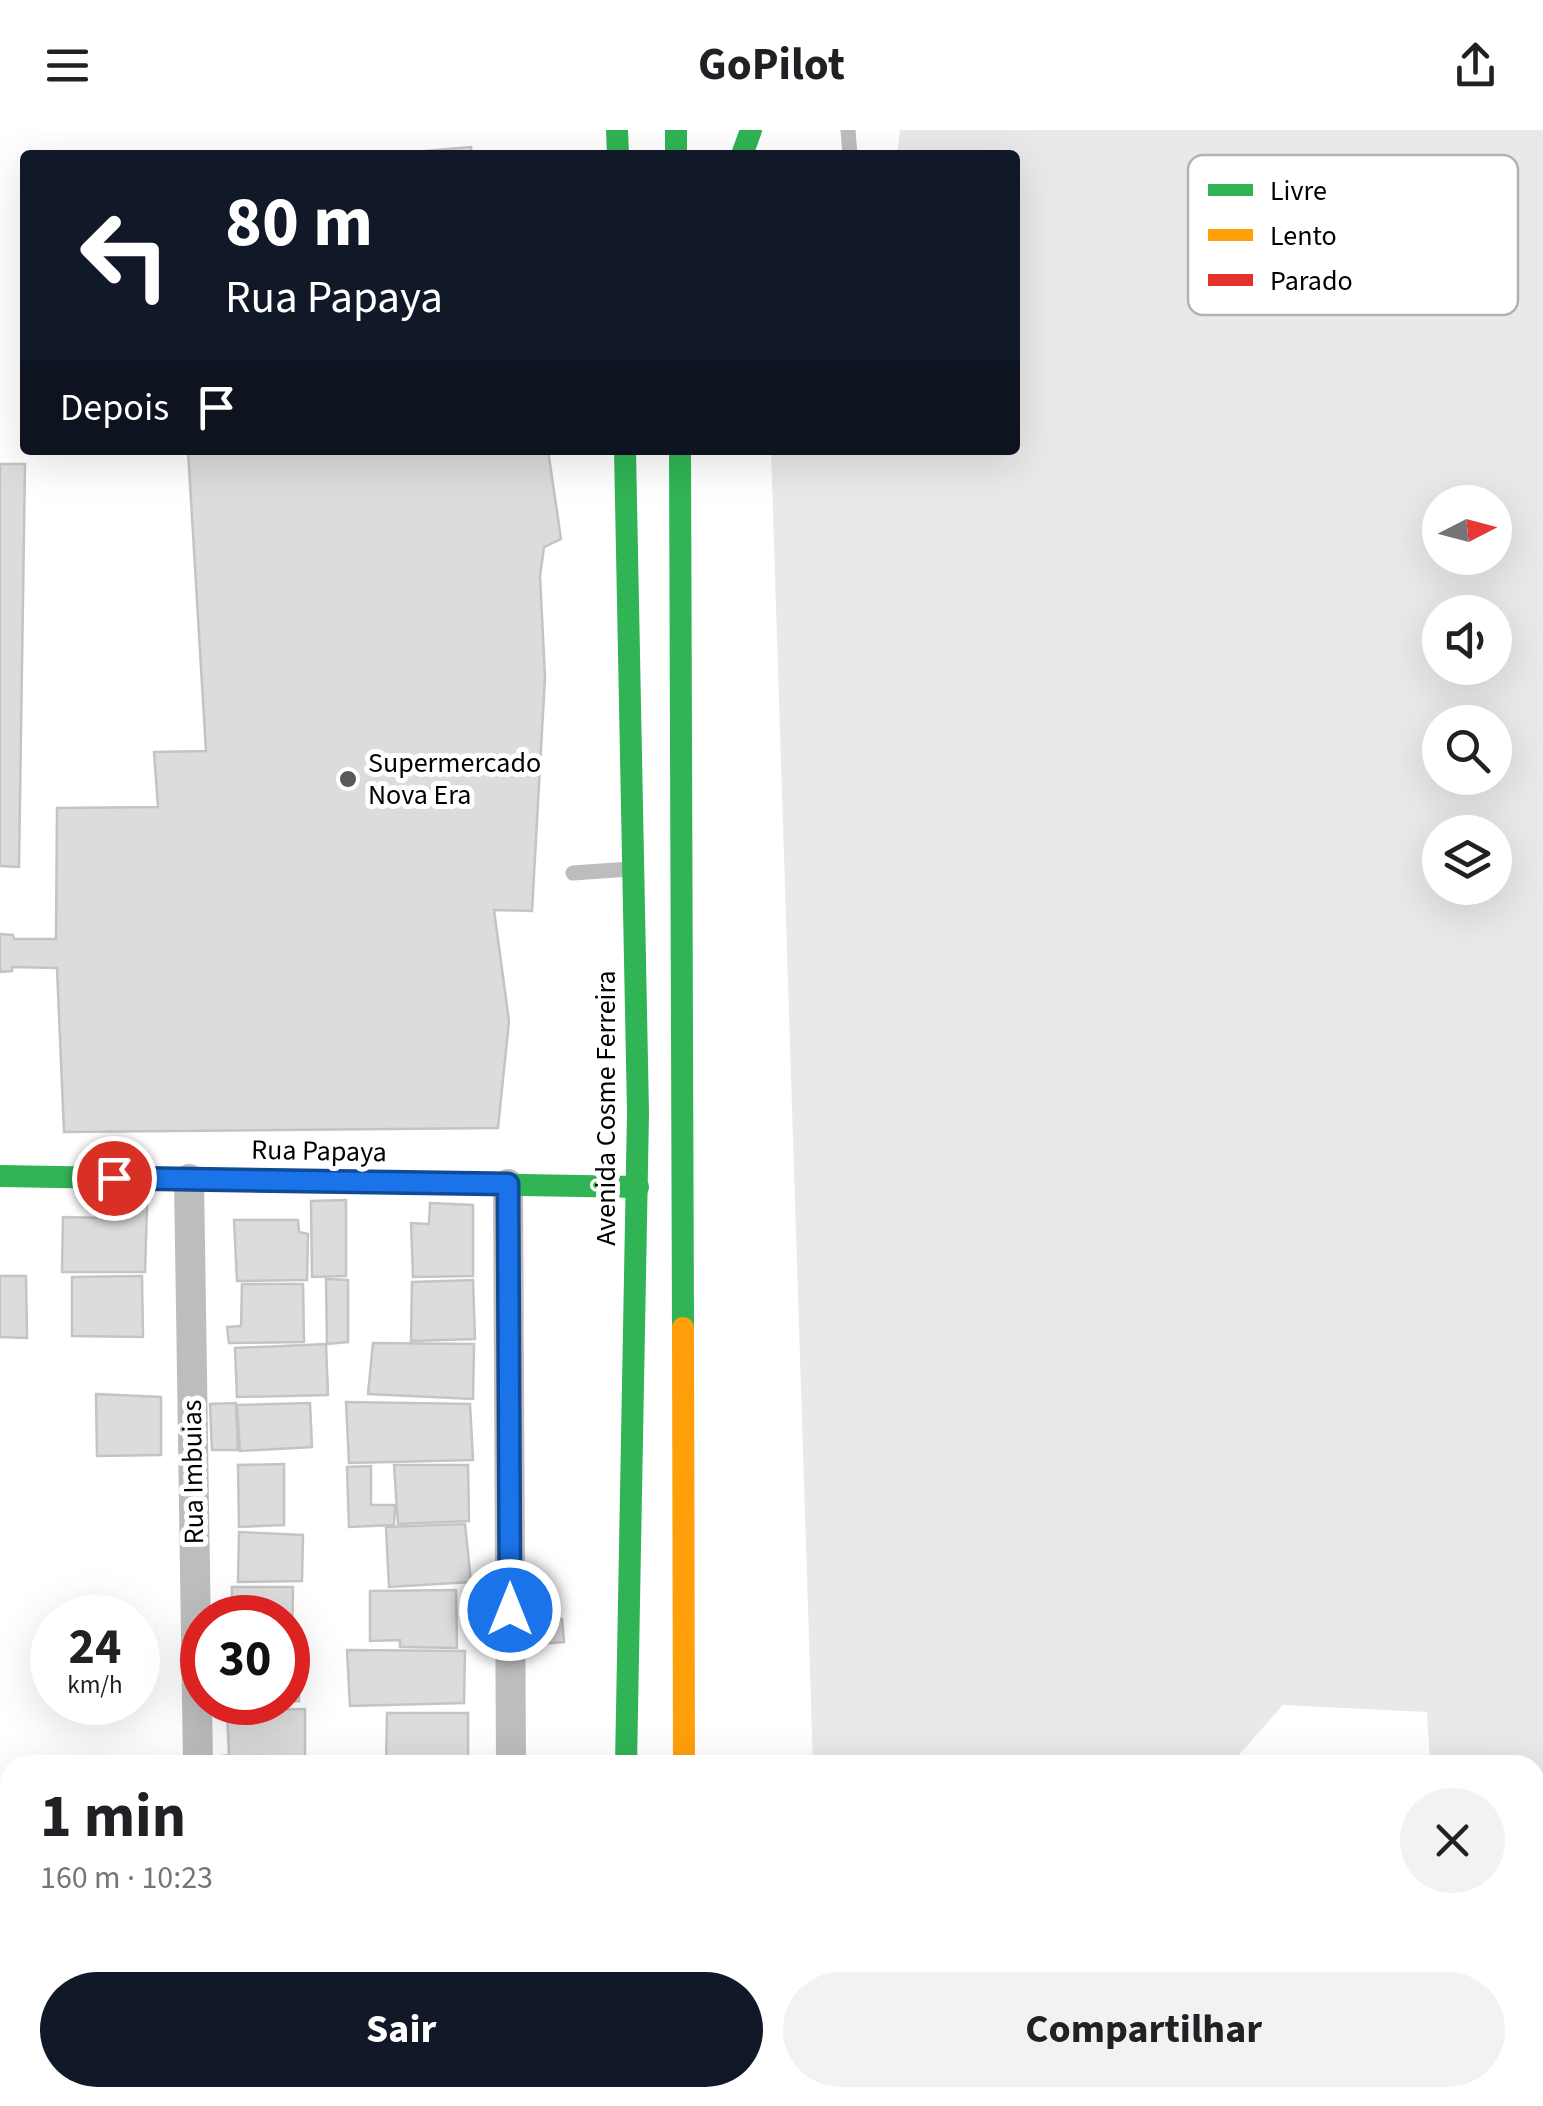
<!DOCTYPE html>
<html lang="pt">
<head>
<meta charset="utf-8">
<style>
  body { margin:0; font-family:"Source Sans 3",sans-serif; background:#f2f2f2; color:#202124; height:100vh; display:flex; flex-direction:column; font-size:38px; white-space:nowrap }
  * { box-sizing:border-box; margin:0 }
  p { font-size:32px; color:#757577 }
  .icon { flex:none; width:55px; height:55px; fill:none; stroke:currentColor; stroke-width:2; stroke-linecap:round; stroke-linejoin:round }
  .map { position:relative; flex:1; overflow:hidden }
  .sheet { position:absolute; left:0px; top:1625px; width:1545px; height:352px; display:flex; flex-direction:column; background:#fff; border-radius:30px 30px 0 0; box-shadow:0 10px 40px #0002 }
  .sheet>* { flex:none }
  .guide { position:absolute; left:20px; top:20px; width:1000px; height:305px; border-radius:10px; box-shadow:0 10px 40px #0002; background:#111827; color:#fff; overflow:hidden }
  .needle { width:65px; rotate:84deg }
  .fabs { position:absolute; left:1422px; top:355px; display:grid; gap:20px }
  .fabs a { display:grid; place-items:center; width:90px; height:90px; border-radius:50%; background:#fff; box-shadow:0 10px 40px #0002; font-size:50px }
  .speed { position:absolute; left:30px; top:1465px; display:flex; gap:20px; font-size:50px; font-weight:700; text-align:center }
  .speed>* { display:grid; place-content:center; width:130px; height:130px; border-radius:50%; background:#fff; box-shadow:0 10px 40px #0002; line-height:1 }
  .speed small { font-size:25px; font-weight:400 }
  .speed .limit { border:15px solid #d22; background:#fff; color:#111 }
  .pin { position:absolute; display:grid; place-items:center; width:85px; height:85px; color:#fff; margin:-42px; border:5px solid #fff; border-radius:50%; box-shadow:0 2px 10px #0007 }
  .me { position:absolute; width:110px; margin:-55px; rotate:0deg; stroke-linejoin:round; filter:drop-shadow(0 0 8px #0008) }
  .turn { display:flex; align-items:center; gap:35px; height:210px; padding:0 40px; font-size:45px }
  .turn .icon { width:130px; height:130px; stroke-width:2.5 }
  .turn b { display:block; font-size:70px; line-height:85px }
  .then { display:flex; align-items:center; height:95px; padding:0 40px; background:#0003; gap:20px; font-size:38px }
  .round { display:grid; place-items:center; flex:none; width:105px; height:105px; border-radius:52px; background:#f2f2f2 }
  .summary { display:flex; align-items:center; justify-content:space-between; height:170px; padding:0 40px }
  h1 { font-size:60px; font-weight:700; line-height:75px }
  .action { display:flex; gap:20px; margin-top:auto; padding:20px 40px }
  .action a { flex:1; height:115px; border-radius:60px; background:#111827; color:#fff; font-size:40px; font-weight:700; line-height:115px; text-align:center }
  .action a+a { background:#f2f2f2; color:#202124 }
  header { display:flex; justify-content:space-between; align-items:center; height:130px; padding:0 40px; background:#fff; font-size:45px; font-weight:700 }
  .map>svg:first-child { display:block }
  .green { fill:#e9e9e9; fill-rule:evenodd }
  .building { fill:#dcdcdc; stroke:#c4c4c4; stroke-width:2.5 }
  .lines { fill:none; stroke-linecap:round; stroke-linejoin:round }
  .lane { stroke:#bdbdbd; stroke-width:15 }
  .street { stroke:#bdbdbd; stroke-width:30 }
  .fast { stroke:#30b455; stroke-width:22 }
  .slow { stroke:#ff9f0a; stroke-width:22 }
  .jam { stroke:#e5322d; stroke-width:22 }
  .route-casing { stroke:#114b97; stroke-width:25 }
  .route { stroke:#1a73e8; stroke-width:18 }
  .poi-dot { fill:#595959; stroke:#fff; stroke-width:4 }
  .labels { text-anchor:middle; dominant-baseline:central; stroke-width:10; stroke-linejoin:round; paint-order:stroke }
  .poi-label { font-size:28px; fill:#000; stroke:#fff; text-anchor:start }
  .street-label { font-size:28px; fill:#000; stroke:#fff }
  .key { fill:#fff; stroke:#b2b2b2; stroke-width:2.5 }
  .key-label { font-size:28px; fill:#000 }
</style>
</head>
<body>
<header><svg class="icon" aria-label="menu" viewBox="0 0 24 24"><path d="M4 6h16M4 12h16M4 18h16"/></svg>GoPilot<svg class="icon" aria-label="share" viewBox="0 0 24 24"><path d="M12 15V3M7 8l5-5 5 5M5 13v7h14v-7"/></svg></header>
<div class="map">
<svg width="1543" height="1976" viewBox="0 0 1543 1976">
  <rect width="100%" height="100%" fill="#fff"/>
  <path class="green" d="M900,0H1543V1788H1535V1635H1430L1427,1582L1283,1575L1230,1635H813L771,320H1015V25H897ZM1440,372H1495V428H1440ZM1440,482H1495V538H1440ZM1440,592H1495V648H1440ZM1440,702H1495V758H1440Z"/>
  <g class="building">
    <path d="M471,17L472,25H378Z"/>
    <path d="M188,320H548L561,409L544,417L540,446L545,547L532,781L494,780L509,891L498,998L64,1002L57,838L12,837V841L0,842V804L13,805L14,809H56L57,678L158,677L154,622L206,621Z"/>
    <path d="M0,334H25L19,737L0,736Z"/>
    <path d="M346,1070V1146L312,1147L311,1071Z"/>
    <path d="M430,1073L473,1075V1146L413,1147L411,1093L429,1094Z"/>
    <path d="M147,1075L145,1142H62L63,1087L106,1088L107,1076Z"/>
    <path d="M234,1090H298L299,1102L308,1104L307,1150L237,1151Z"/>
    <path d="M0,1146H26L27,1208L0,1207Z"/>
    <path d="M142,1146L143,1207L72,1206V1147Z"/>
    <path d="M326,1149L348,1150V1212L327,1214Z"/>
    <path d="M473,1150L475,1209L411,1211L412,1152Z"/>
    <path d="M242,1154H303L304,1212L229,1213L227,1197L241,1196Z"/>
    <path d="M373,1213L474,1214L473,1269L368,1264Z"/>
    <path d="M326,1214L328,1265L237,1267L235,1218Z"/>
    <path d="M96,1264L161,1267V1325L97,1326Z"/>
    <path d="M346,1272L470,1274L473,1330L349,1333Z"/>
    <path d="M236,1273L238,1320H212L210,1274Z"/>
    <path d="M310,1273L312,1317L240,1321L237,1275Z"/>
    <path d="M284,1334V1395L239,1397L238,1335Z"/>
    <path d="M394,1335H468L469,1391L398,1394Z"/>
    <path d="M371,1336V1375H395L394,1395L349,1397L347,1337Z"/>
    <path d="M465,1394L471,1452L389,1457L386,1397Z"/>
    <path d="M239,1402L303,1405L302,1451L238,1452Z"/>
    <path d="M232,1457H293L292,1517H288V1488H232Z"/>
    <path d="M456,1460L457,1518L400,1517V1510L370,1511V1461Z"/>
    <path d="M562,1489L564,1512L523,1515V1490Z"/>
    <path d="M298,1520L299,1571L288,1572V1521Z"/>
    <path d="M347,1520L465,1521L464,1573L350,1576Z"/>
    <path d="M305,1579V1628L269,1629V1635H214V1627L229,1625L227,1581Z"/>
    <path d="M387,1583H468V1635H421L420,1629H413V1634L386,1635Z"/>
    <rect x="1535" y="1834" width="8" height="56"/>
    <path d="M1535,1932H1543V1976H1512V1968H1535Z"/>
    <path d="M1212,1968L1282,1969V1976H1212Z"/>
    <path d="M1504,1968V1976H1286V1969H1202Z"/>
  </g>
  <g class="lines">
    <g class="lane">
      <path d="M848,0L850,25"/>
      <path d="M573,743L630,739"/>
      <path d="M1535,1816H1543"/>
      <path d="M1535,1912H1543"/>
      <path d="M1090,1968V1976"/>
      <path d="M876,1976L879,1968"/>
      <path d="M1137,1976L1138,1968"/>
    </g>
    <g class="street">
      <path d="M189,1049L198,1635"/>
      <path d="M508,1054L511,1635"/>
      <path d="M202,1968L203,1976"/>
      <path d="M513,1976V1968"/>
    </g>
    <g class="fast">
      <path d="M617,0L618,25"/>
      <path d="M676,0V25"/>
      <path d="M742,25L751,0"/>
      <path d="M625,320L638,983L626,1635"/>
      <path d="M680,320L683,1198"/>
      <path d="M0,1046L638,1057"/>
      <path d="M618,1976L619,1968"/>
    </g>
    <path class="slow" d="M683,1198L684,1635"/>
    <path class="jam" d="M685,1968V1976"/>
  </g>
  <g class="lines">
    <defs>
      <path id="route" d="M114,1048L508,1054L510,1480"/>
    </defs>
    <use href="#route" class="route-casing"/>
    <use href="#route" class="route"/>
  </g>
  <circle class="poi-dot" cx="348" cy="649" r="10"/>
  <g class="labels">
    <g class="poi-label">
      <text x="368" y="633">Supermercado<tspan x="368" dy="32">Nova Era</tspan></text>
    </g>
    <g class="street-label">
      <text transform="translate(606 978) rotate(-90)">Avenida Cosme Ferreira</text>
      <text transform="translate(319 1021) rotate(1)">Rua Papaya</text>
      <text transform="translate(193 1342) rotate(-91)">Rua Imbuias</text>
    </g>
  </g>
  <rect x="1188" y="25" width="330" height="160" rx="15" class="key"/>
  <rect x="1208" y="54" width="45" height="12" fill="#30b455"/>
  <rect x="1208" y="99" width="45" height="12" fill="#ff9f0a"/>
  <rect x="1208" y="144" width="45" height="12" fill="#e5322d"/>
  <g class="key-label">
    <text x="1270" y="70">Livre</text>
    <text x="1270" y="115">Lento</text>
    <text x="1270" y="160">Parado</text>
  </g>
</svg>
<div class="fabs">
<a><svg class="needle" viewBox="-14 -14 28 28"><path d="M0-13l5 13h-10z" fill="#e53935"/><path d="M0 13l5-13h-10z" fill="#757577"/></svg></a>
<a><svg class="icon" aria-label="sound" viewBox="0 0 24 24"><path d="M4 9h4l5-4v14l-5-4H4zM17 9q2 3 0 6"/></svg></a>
<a><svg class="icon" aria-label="search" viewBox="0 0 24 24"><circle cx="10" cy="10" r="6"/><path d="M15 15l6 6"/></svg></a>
<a><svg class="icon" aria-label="layers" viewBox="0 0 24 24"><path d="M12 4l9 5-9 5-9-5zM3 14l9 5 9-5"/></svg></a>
</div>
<div class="speed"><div>24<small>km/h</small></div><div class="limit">30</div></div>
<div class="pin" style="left:114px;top:1048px;background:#d93025"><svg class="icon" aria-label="arrive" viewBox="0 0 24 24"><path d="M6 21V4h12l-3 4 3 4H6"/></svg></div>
<svg class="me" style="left:510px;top:1480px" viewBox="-20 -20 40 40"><circle r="17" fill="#1a73e8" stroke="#fff" stroke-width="3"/><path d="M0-11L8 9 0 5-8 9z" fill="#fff"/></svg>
<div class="guide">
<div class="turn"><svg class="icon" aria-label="left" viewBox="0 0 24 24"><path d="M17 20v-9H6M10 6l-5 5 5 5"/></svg><div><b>80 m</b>Rua Papaya</div></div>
<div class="then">Depois<svg class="icon" aria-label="arrive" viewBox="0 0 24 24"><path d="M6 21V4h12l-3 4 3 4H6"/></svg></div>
</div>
<section class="sheet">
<div class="summary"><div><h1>1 min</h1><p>160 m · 10:23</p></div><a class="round"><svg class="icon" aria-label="close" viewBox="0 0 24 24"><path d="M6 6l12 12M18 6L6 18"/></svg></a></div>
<div class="action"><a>Sair</a><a>Compartilhar</a></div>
</section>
</div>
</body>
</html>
